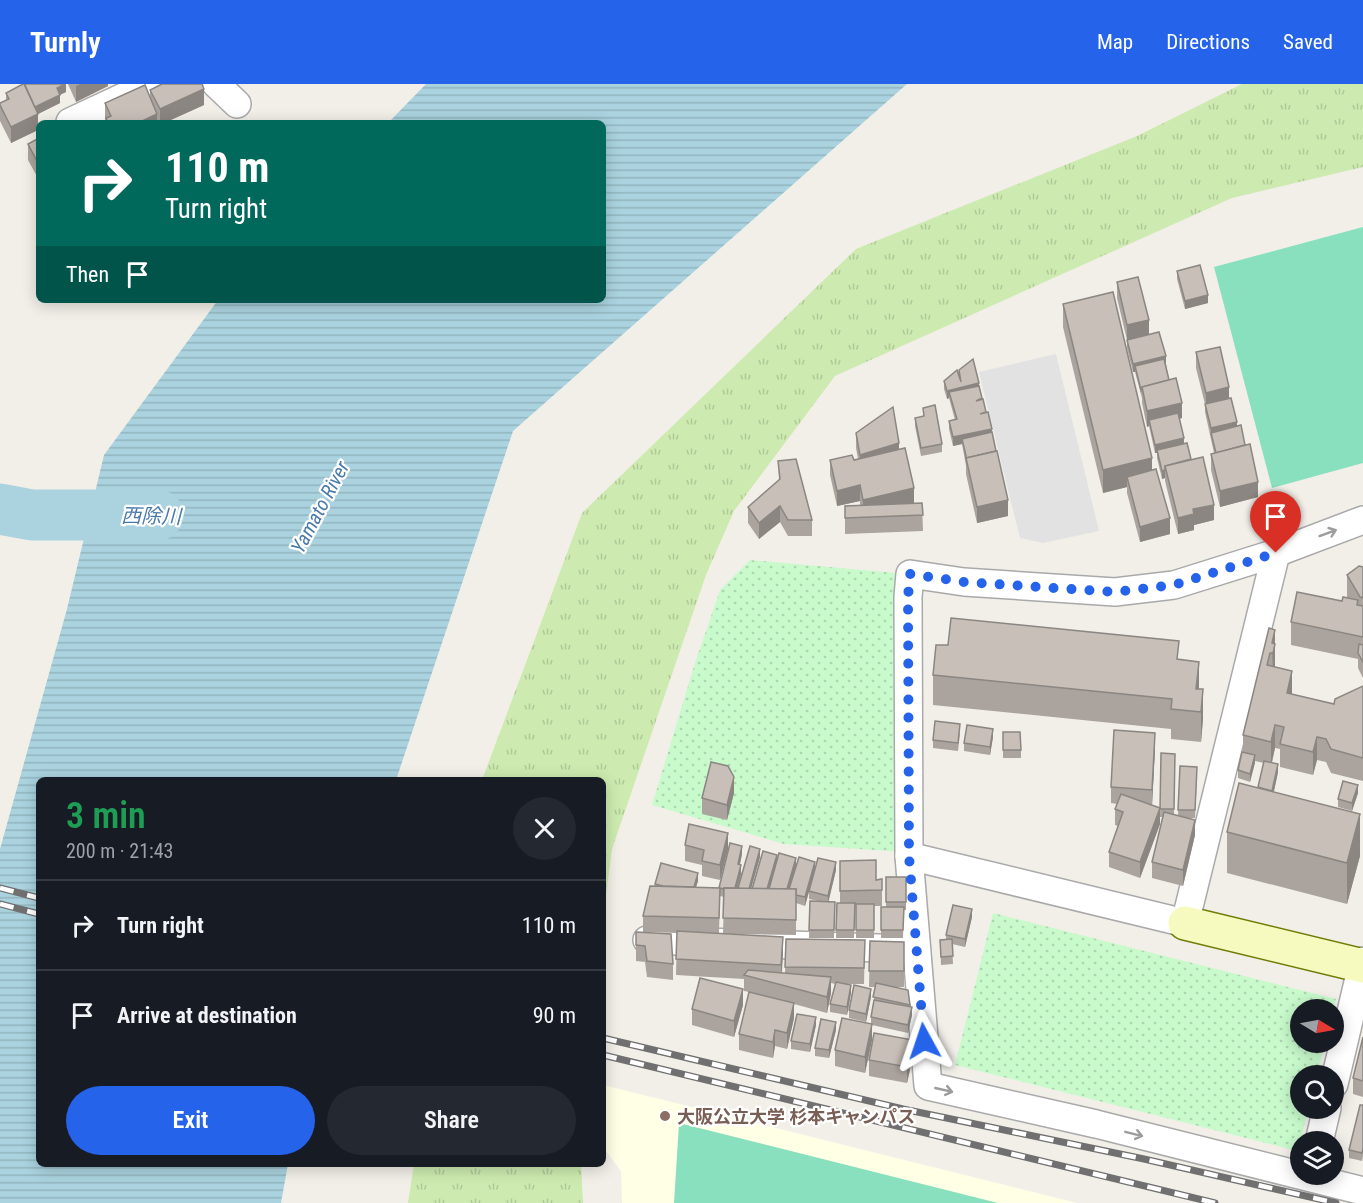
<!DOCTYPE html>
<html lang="en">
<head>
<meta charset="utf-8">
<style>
  body { margin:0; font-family:"Roboto Condensed","Noto Sans JP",sans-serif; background:#242831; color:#f1f3f6; height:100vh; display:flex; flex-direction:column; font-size:22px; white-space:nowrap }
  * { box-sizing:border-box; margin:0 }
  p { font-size:20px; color:#9ea1a6 }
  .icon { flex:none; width:33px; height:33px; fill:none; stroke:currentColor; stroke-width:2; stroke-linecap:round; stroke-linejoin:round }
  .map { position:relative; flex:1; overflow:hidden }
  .panel { position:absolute; left:36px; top:693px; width:570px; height:390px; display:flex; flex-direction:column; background:#171b24; border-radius:9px; box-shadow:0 3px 15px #0003 }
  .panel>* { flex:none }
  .guide { position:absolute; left:36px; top:36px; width:570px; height:183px; border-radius:9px; box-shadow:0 3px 15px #0003; background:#00695c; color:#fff; overflow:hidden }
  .needle { width:39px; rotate:100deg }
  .tools { position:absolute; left:1290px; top:915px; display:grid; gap:12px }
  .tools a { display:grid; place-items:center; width:54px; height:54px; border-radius:50%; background:#171b24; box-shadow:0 3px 15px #0003; font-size:30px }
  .pin { position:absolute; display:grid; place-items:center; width:51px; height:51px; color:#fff; margin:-62px -26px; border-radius:50% 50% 50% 0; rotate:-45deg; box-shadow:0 0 6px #0007 }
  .pin .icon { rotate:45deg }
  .me { position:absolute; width:66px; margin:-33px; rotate:355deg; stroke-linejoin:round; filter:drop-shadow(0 0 4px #0008) }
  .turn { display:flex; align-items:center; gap:21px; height:126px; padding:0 30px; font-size:27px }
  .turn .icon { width:78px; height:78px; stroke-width:2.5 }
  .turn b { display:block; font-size:42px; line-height:51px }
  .then { display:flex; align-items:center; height:57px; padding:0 30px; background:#0003; gap:12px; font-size:22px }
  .round { display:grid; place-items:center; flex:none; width:63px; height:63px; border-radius:32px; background:#242831 }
  .head { display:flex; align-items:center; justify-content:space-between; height:102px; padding:0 30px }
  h1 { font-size:36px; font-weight:600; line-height:45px; color:#1e9e55 }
  .button { display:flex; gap:12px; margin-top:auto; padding:12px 30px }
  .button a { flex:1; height:69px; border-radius:36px; background:#2563eb; color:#fff; font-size:24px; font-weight:600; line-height:69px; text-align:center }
  .button a+a { background:#242831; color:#f1f3f6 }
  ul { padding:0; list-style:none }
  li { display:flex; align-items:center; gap:18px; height:90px; padding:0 30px; border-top:2px solid #363941 }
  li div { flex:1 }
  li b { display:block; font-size:22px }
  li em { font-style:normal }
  header { display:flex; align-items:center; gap:36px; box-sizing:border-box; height:84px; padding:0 30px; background:#2563eb; color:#fff }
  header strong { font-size:28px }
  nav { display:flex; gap:33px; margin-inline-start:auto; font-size:21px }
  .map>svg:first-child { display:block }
  .education { fill:#ffffe5 }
  .grass { fill:url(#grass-tufts) }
  .park { fill:url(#park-dots) }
  .pitch { fill:#88e0be }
  .parking { fill:#e2e2e2 }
  .water { fill:url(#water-rules) }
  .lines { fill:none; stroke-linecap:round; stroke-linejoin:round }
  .river { stroke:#aad3df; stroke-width:51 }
  .street-casing { stroke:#a9a9a9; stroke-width:30 }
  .secondary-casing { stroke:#707d05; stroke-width:36 }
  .street { stroke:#fff; stroke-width:27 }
  .secondary { stroke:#f7fabf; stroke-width:33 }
  .rail-casing { stroke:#707070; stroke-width:7 }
  .rail { stroke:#fff; stroke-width:4.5; stroke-dasharray:14; stroke-linecap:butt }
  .wall { fill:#aba49e; fill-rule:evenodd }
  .shaded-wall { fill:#8b8681 }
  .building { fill:#c7bfb8; stroke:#8b8681; stroke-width:1.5 }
  .oneway { stroke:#9c9c9c }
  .route { stroke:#2563eb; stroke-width:10; stroke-dasharray:0 18 }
  .education-dot { fill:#8d6e63; stroke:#fff; stroke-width:2 }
  .labels { text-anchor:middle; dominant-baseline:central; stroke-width:4.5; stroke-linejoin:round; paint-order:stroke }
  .education-label { font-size:18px; font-weight:bold; fill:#785e54; stroke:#fff; text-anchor:start }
  .water-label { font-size:20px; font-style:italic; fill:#4a7aab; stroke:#fff }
</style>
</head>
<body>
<header>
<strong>Turnly</strong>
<nav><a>Map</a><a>Directions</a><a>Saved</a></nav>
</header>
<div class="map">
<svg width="1363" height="1119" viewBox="0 0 1363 1119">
  <defs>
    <pattern id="grass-tufts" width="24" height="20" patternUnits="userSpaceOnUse" patternTransform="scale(1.5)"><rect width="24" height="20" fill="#cdebb0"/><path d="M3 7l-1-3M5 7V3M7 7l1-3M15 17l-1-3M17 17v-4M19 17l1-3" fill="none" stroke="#b0c997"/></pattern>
    <pattern id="park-dots" width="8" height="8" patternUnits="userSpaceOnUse" patternTransform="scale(1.5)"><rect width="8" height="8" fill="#c8facc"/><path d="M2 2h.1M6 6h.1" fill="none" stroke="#acd6af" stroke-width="1.8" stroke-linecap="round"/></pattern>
    <pattern id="water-rules" width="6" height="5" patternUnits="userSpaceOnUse" patternTransform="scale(1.5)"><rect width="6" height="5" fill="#aad3df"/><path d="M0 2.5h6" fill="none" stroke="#92b5bf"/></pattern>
  </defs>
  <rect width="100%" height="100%" fill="#f2efe9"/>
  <path class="education" d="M603,1001L1077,1119H622L621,1087L603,1063Z"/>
  <g class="grass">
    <path d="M1242,0H1363V83L1232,114L835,292L734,427L706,491L612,765L603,835V696H482L582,429L856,165L1137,52Z"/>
    <path d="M414,1080H581L583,1119H408Z"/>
  </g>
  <g class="park">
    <path d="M750,476L897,489L905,768L784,760L652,721L695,579L720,506Z"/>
    <path d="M993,829L1336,915L1333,925L1300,926V958L1325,959L1317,991L1300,992V1024L1308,1025L1298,1067L955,981Z"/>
  </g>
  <g class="pitch">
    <path d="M1363,143V379L1272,404L1214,183Z"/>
    <path d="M679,1039L998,1119H674Z"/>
  </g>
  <path class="parking" d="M1056,270L1099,447L1043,459L1020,454L979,288Z"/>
  <path class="water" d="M426,0H907L513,347L396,696H39V1080H288L281,1119H0V765L67,525L104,371L218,216H603V39H388Z"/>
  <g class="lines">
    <path class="river" d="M0,425L32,431H158"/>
    <defs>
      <g id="street">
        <path d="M216,0L237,20"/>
        <path d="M70,38L151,0"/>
        <path d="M1363,436L1276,469L1174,501L1115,508L964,498L910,490L908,513L909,772L928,1002L1096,1040L1363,1107"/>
        <path d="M909,772L1185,839L1276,469"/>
        <path d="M647,856L907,865"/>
        <path d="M1334,1000L1363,877"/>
        <path d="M1319,1058L1327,1024"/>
      </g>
      <path id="secondary" d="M1185,839L1363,882"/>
    </defs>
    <use href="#street" class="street-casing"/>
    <use href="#secondary" class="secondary-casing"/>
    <use href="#street" class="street"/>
    <use href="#secondary" class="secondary"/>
    <defs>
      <g id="rail">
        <path d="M0,804L39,814"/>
        <path d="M0,820L39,830"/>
        <path d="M603,954L903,1025L1144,1075L1336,1119"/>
        <path d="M603,971L1215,1119"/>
      </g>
    </defs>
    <use href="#rail" class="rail-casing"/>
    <use href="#rail" class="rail"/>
  </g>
  <g class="wall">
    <path d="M68,0H108V2L76,18Z"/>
    <path d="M25,1L66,8L60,11V19L38,30V46L11,59L0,37V19L6,16V9Z"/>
    <path d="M150,6L204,21L164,39H159L157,37V39H106L105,35V19L150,14Z"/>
    <path d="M39,54V96L28,76V60Z"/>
    <path d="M1177,187L1208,219L1185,225L1177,195Z"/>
    <path d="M1117,198L1166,280L1169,296L1182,334L1179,335L1184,360L1191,375L1214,436L1194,441V446L1178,450L1165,397V394L1162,395L1157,374V369H1155L1149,342L1147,343L1142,319V314L1135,288H1133L1127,264V256L1117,214Z"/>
    <path d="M1063,220L1152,386L1170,450L1140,458L1127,409V403L1103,409L1063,243Z"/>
    <path d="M1196,268L1229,314L1258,413L1220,423L1211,386V370L1214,369L1205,328V320L1196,284Z"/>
    <path d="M959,286L979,302L986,329L992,348L1008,432L977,439L966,390V382L962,360L953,362L949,345V337L955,336L949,314L947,315L944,305V297L959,291Z"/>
    <path d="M923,324L942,360V368L921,372L915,342V334L923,333Z"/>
    <path d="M856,349L899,365L914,419H922L923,447L845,450V422L860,421V417L837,422L830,391V376H854L858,375L856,364Z"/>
    <path d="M778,377L812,436V452H788L780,438L759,455L748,439V423L779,396Z"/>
    <path d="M1363,483V594L1358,584V575L1291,561V538L1342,517L1347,514V491Z"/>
    <path d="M1275,546V583L1292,610L1334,620L1363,602V697L1331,689L1326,678L1317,676L1313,691L1280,683V665L1275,664L1272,679L1278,688L1274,708L1360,772L1347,820L1227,789V748L1258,704L1264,679L1255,677L1250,698L1238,694V686L1243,669V651Z"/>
    <path d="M1179,576L1199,605L1203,635L1201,658L1171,655V645L933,621V591Z"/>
    <path d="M1003,648L1021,666V674H1003Z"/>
    <path d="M960,649L958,667L933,664V656Z"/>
    <path d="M993,653L990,671L964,667V659Z"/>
    <path d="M1155,665L1152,721L1160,740L1140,794L1109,783V768L1118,742L1115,741V725L1117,720L1111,719V703Z"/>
    <path d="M1161,669L1175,670L1174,730L1178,732L1180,682L1197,691L1195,734H1190L1195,751L1183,802L1152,794V778L1163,733H1160Z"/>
    <path d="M734,709L727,736L702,730V714Z"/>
    <path d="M1358,709L1352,727L1338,723V715Z"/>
    <path d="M685,761L728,765L720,796L702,792V781L685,777Z"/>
    <path d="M742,770L740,781L741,789L760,773L751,805H752L777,777L796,782L815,785L836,786L828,817L835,818L834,854H809L810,817H818L809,815V807L805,822L796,819V851L726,850L783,869L782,889H785L786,855L865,856L864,900H844L851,909L847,931L830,928V920L835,900L831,899V909L827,929L794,920V934L787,965L775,962L773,974L739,966V950L754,909L744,907V895L676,891L677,849L643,848V832L655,800L698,797L696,803L719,804ZM720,812L724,813L723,850H719Z"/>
    <path d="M840,777L876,796L882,795V822H874V854H856V823H855L854,854H836L837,819H840Z"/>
    <path d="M906,793V826H904L903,854H881V823H886V818Z"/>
    <path d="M972,833L965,863L952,860L953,880L941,881L940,856L946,855V851Z"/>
    <path d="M636,848L673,880V896L647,893L645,878L636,877Z"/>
    <path d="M870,857L904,858V903H894L908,906L912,931L908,949L872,941V956L865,989L835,982V966L871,940V933L876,903H869Z"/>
    <path d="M871,913L866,938L849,934V926Z"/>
    <path d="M743,921L734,953L692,941V925Z"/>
    <path d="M816,941L810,968L791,965V957Z"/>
    <path d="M836,946L829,974L815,972V964Z"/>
    <path d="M1363,953V1013L1353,1010V994Z"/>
    <path d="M913,972L907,999L869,992V976Z"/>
    <path d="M1363,1021V1072L1362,1077L1349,1074V1066Z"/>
  </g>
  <g class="shaded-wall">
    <path d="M66,0V8L57,12V4Z"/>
    <path d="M80,0H108V2L76,18V2Z"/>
    <path d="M204,5V21L164,39H160V25Z"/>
    <path d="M60,11V19L38,30V46L11,59V43L35,23Z"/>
    <path d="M157,30V39H138Z"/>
    <path d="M1208,211V219L1185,225V217Z"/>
    <path d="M1149,236V252L1127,257V241Z"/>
    <path d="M1166,272V280L1136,288L1135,282V288H1133V280Z"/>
    <path d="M979,299V307L949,308V314L947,315V307Z"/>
    <path d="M1229,303V319L1206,325V309Z"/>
    <path d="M1182,319V334L1151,342L1149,336V342L1147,343V327Z"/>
    <path d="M1237,338V346L1211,349V352V344Z"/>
    <path d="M992,345V353L962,355V360L953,362V353Z"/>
    <path d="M1184,354V362L1157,366V369H1155V361Z"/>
    <path d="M899,359V375L860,387V371Z"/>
    <path d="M1152,374V397L1127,393V403L1103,409V386Z"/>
    <path d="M1165,386V394L1162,395V387Z"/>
    <path d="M1258,398V413L1220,423V407Z"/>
    <path d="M860,401V417L837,422V407Z"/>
    <path d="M914,404V420L863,432V416Z"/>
    <path d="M1008,416V432L977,439V423Z"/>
    <path d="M1214,421V436L1194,441V446L1178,450V434L1193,425Z"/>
    <path d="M780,422V438L759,455V439Z"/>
    <path d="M1170,434V450L1140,458V443Z"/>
    <path d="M1275,546V583L1273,592L1272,559Z"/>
    <path d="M1199,578V608L1196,605Z"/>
    <path d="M1292,587V610L1287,632V609Z"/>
    <path d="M1203,605V635L1201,658V628Z"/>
    <path d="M1275,641V664L1271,681V658Z"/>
    <path d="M993,645V653L990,671V663Z"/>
    <path d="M1155,649V665L1152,722V706Z"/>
    <path d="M1317,653V676L1313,691V668Z"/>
    <path d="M1255,671V679L1250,698V690Z"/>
    <path d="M1278,680V688L1272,715V707Z"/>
    <path d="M734,693V709L727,736V721Z"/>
    <path d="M1358,701V709L1352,727V719Z"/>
    <path d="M1160,724V740L1140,794V778Z"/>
    <path d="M1360,730V772L1347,820V779Z"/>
    <path d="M1195,736V751L1183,802V786Z"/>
    <path d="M728,749V765L720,796V781Z"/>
    <path d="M742,762V770L738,788V780Z"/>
    <path d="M760,765V773L748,815V807Z"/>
    <path d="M777,771V779L767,815L760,818Z"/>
    <path d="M796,774V782L785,819V811Z"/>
    <path d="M815,778V786L805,822V813Z"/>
    <path d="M836,778V786L828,820V812Z"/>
    <path d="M741,781V789L734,816V808Z"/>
    <path d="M698,789V797L693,812V804Z"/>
    <path d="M972,825V833L965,863V855Z"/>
    <path d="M783,853V869L781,897V881Z"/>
    <path d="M831,893V909L827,929V913Z"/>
    <path d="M851,901V909L847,931V923Z"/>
    <path d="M743,905V921L734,953V937Z"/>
    <path d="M871,905V913L866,938V930Z"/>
    <path d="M794,919V934L787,965V949Z"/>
    <path d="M912,923V931L908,949V941Z"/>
    <path d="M816,933V941L810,968V960Z"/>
    <path d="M836,938V946L829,974V966Z"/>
    <path d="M872,940V956L865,989V973Z"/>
    <path d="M775,946V962L773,974V958Z"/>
    <path d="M913,956V972L907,999V983Z"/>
  </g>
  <g class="building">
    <path d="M23,0H24L38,30L11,43L0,21V19L9,15L6,9Z"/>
    <path d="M26,0H65L57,4L60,11L35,23L25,1Z"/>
    <path d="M162,0H202L204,5L160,25L150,6Z"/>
    <path d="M145,1L157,30L138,39H108L106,34L111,32L105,19Z"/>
    <path d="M39,54V81L28,60Z"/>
    <path d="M1200,181L1208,211L1185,217L1177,187Z"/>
    <path d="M1138,193L1149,236L1127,241L1117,198Z"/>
    <path d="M1113,208L1152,374L1103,386L1063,220Z"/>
    <path d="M1159,248L1166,272L1133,280L1127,256Z"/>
    <path d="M1220,263L1229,303L1206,309L1196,268Z"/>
    <path d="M973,275L979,299L947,307L944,297L957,286L961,298L959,286Z"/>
    <path d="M1164,275L1169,296L1142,303L1141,306L1135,282Z"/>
    <path d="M1176,294L1182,319L1147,327L1142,303Z"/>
    <path d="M979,302L982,314L976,317L983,315L986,328L980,330L988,328L992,345L953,353L949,337L957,335L949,308Z"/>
    <path d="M1231,314L1237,338L1211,344L1205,320Z"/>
    <path d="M935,321L942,360L921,364L915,334L924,332L923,324Z"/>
    <path d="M893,323L899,359L860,371L856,349Z"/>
    <path d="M1178,329L1184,354L1155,361L1149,336Z"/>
    <path d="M1241,341L1245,361L1216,369L1211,349Z"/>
    <path d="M992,348L996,367L966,374L967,376L962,355Z"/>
    <path d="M1187,359L1191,375L1165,382V386L1162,387L1157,366Z"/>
    <path d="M1250,360L1258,398L1220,407L1211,370Z"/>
    <path d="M905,364L914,404L863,416L860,401L837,407L830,376L852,371L854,376Z"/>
    <path d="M997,367L1008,416L977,423L966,374Z"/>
    <path d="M1203,373L1214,421L1193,425L1194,430L1178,434L1165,382Z"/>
    <path d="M796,375L812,436H788L780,422L759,439L748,423L780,395L778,377Z"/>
    <path d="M1156,385L1170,434L1140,443L1127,393Z"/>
    <path d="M922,419L923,431L845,434V422Z"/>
    <path d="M1359,482L1363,483V514L1360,513L1347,491Z"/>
    <path d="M1297,508L1342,517L1343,513L1358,516L1357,521L1363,522V553L1291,538Z"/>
    <path d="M951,534L1179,557L1177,575L1199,578L1196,605H1203L1201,628L1171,625L1172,615L933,591L936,561H948Z"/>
    <path d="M1269,544L1275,546L1272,559L1275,560L1273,569H1270L1267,581L1292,587L1287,609L1334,620L1335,615L1363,602V674L1331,665L1326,655L1317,653L1313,668L1280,660L1284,643L1275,641L1271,658L1243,651Z"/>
    <path d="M1359,560L1363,561V578L1358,569Z"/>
    <path d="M935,637L960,640L958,659L933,656Z"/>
    <path d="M967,641L993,645L990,663L964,659Z"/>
    <path d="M1114,646L1155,649L1152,706L1111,703Z"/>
    <path d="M1003,648H1020L1021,666H1003Z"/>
    <path d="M1242,668L1255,671L1250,690L1238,686Z"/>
    <path d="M1161,669L1175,670L1174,725H1160Z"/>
    <path d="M1264,677L1278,680L1272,707L1258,703Z"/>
    <path d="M711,678L728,682L734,693L727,721L702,714Z"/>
    <path d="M1180,682L1197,683L1195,726H1178Z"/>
    <path d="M1343,697L1358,701L1352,719L1338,715Z"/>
    <path d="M1239,699L1360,730L1347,779L1227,748Z"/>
    <path d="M1121,710L1160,724L1140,778L1109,768L1123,728L1115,725Z"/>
    <path d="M1164,728L1195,736L1183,786L1152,778Z"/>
    <path d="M689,740L728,749L720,781L702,777L704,766L685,761Z"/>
    <path d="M730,759L742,762L738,780L741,781L735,804H724V805L719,804Z"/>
    <path d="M750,762L760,765L749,805H741L738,804Z"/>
    <path d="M763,767L777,771L767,805H752Z"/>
    <path d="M779,769L796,774L787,805H769Z"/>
    <path d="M799,773L815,778L805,813L796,811V805H789Z"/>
    <path d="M818,774L836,778L828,812L809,807Z"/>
    <path d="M876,776V796L882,795V806L840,807V777Z"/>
    <path d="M661,779L698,789L694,803L663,802L655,800Z"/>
    <rect x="886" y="793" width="20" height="25"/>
    <path d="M650,802L720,804L719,834L643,832Z"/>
    <path d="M724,804L796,805V836L723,834Z"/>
    <path d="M810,817L835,818L834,846H809Z"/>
    <path d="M837,819H855L854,846H836Z"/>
    <rect x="856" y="820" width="18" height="26"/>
    <path d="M953,821L972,825L965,855L946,851Z"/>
    <path d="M881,823H904L903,846H881Z"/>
    <path d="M677,847L783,853L781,881L676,875Z"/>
    <path d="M636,848L671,850L673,880L647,877L645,862L636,861Z"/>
    <path d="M786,855L865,856L864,884L785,883Z"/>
    <path d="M952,855L953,872L941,873L940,856Z"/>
    <path d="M870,857L904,858V887H869Z"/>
    <path d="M748,886L831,893L827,913L744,891Z"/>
    <path d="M700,894L743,905L734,937L692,925Z"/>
    <path d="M836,898L851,901L847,923L830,920Z"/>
    <path d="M876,899L908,906L910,921L873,913Z"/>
    <path d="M854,901L871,905L866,930L849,926Z"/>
    <path d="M749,908L794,919L787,949L775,946L773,958L739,950Z"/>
    <path d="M874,916L912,923L908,941L871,933Z"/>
    <path d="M797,930L816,933L810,960L791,957Z"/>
    <path d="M842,934L872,940L865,973L835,966Z"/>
    <path d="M821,935L836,938L829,966L815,964Z"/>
    <path d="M874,949L913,956L907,983L869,976Z"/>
    <path d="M1363,953V997L1353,994Z"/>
    <path d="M1360,1021H1363V1064L1362,1069L1349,1066Z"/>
  </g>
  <defs><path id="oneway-shaft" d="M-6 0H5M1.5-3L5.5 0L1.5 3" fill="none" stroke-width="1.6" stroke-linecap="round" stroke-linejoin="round" transform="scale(1.5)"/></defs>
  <g class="oneway">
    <use href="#oneway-shaft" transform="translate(1328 449) rotate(-20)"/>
    <use href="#oneway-shaft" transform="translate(944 1006) rotate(13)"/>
    <use href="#oneway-shaft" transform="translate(1134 1050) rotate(14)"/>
  </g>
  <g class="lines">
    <path class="route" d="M924,957L909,772L908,513L910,490L964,498L1115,508L1174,501L1276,469"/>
  </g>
  <circle class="education-dot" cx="665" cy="1032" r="6"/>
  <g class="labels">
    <g class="education-label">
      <text x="677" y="1032">大阪公立大学 杉本キャンパス</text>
    </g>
    <g class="water-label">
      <text transform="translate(320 423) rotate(-62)">Yamato River</text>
      <text transform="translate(151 432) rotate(1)">西除川</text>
    </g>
  </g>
</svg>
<div class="tools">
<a><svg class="needle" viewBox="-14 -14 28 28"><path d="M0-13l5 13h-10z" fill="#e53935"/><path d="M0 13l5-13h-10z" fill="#9ea1a6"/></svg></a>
<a><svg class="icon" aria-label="search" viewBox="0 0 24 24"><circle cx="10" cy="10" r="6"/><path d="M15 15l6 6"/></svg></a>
<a><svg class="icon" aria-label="layers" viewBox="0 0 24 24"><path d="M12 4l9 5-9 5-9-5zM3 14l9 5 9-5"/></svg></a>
</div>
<div class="pin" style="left:1276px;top:469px;background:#d93025"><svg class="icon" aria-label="arrive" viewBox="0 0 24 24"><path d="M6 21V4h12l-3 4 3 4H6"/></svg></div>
<svg class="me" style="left:924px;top:957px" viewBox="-20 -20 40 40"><path d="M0-17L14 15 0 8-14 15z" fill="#2563eb" stroke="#fff" stroke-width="4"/></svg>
<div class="guide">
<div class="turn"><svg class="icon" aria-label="right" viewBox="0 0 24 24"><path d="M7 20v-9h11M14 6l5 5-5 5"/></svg><div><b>110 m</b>Turn right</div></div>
<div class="then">Then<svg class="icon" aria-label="arrive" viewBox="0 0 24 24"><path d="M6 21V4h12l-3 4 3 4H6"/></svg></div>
</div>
<section class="panel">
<div class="head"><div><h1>3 min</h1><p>200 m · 21:43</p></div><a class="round"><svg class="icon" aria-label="close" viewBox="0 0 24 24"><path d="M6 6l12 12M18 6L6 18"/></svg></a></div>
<ul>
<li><svg class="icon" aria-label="right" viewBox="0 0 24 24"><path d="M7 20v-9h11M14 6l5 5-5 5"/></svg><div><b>Turn right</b></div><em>110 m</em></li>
<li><svg class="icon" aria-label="arrive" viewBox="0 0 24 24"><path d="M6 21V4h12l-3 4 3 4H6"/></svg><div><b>Arrive at destination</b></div><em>90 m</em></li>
</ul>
<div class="button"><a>Exit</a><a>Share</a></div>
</section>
</div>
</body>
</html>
